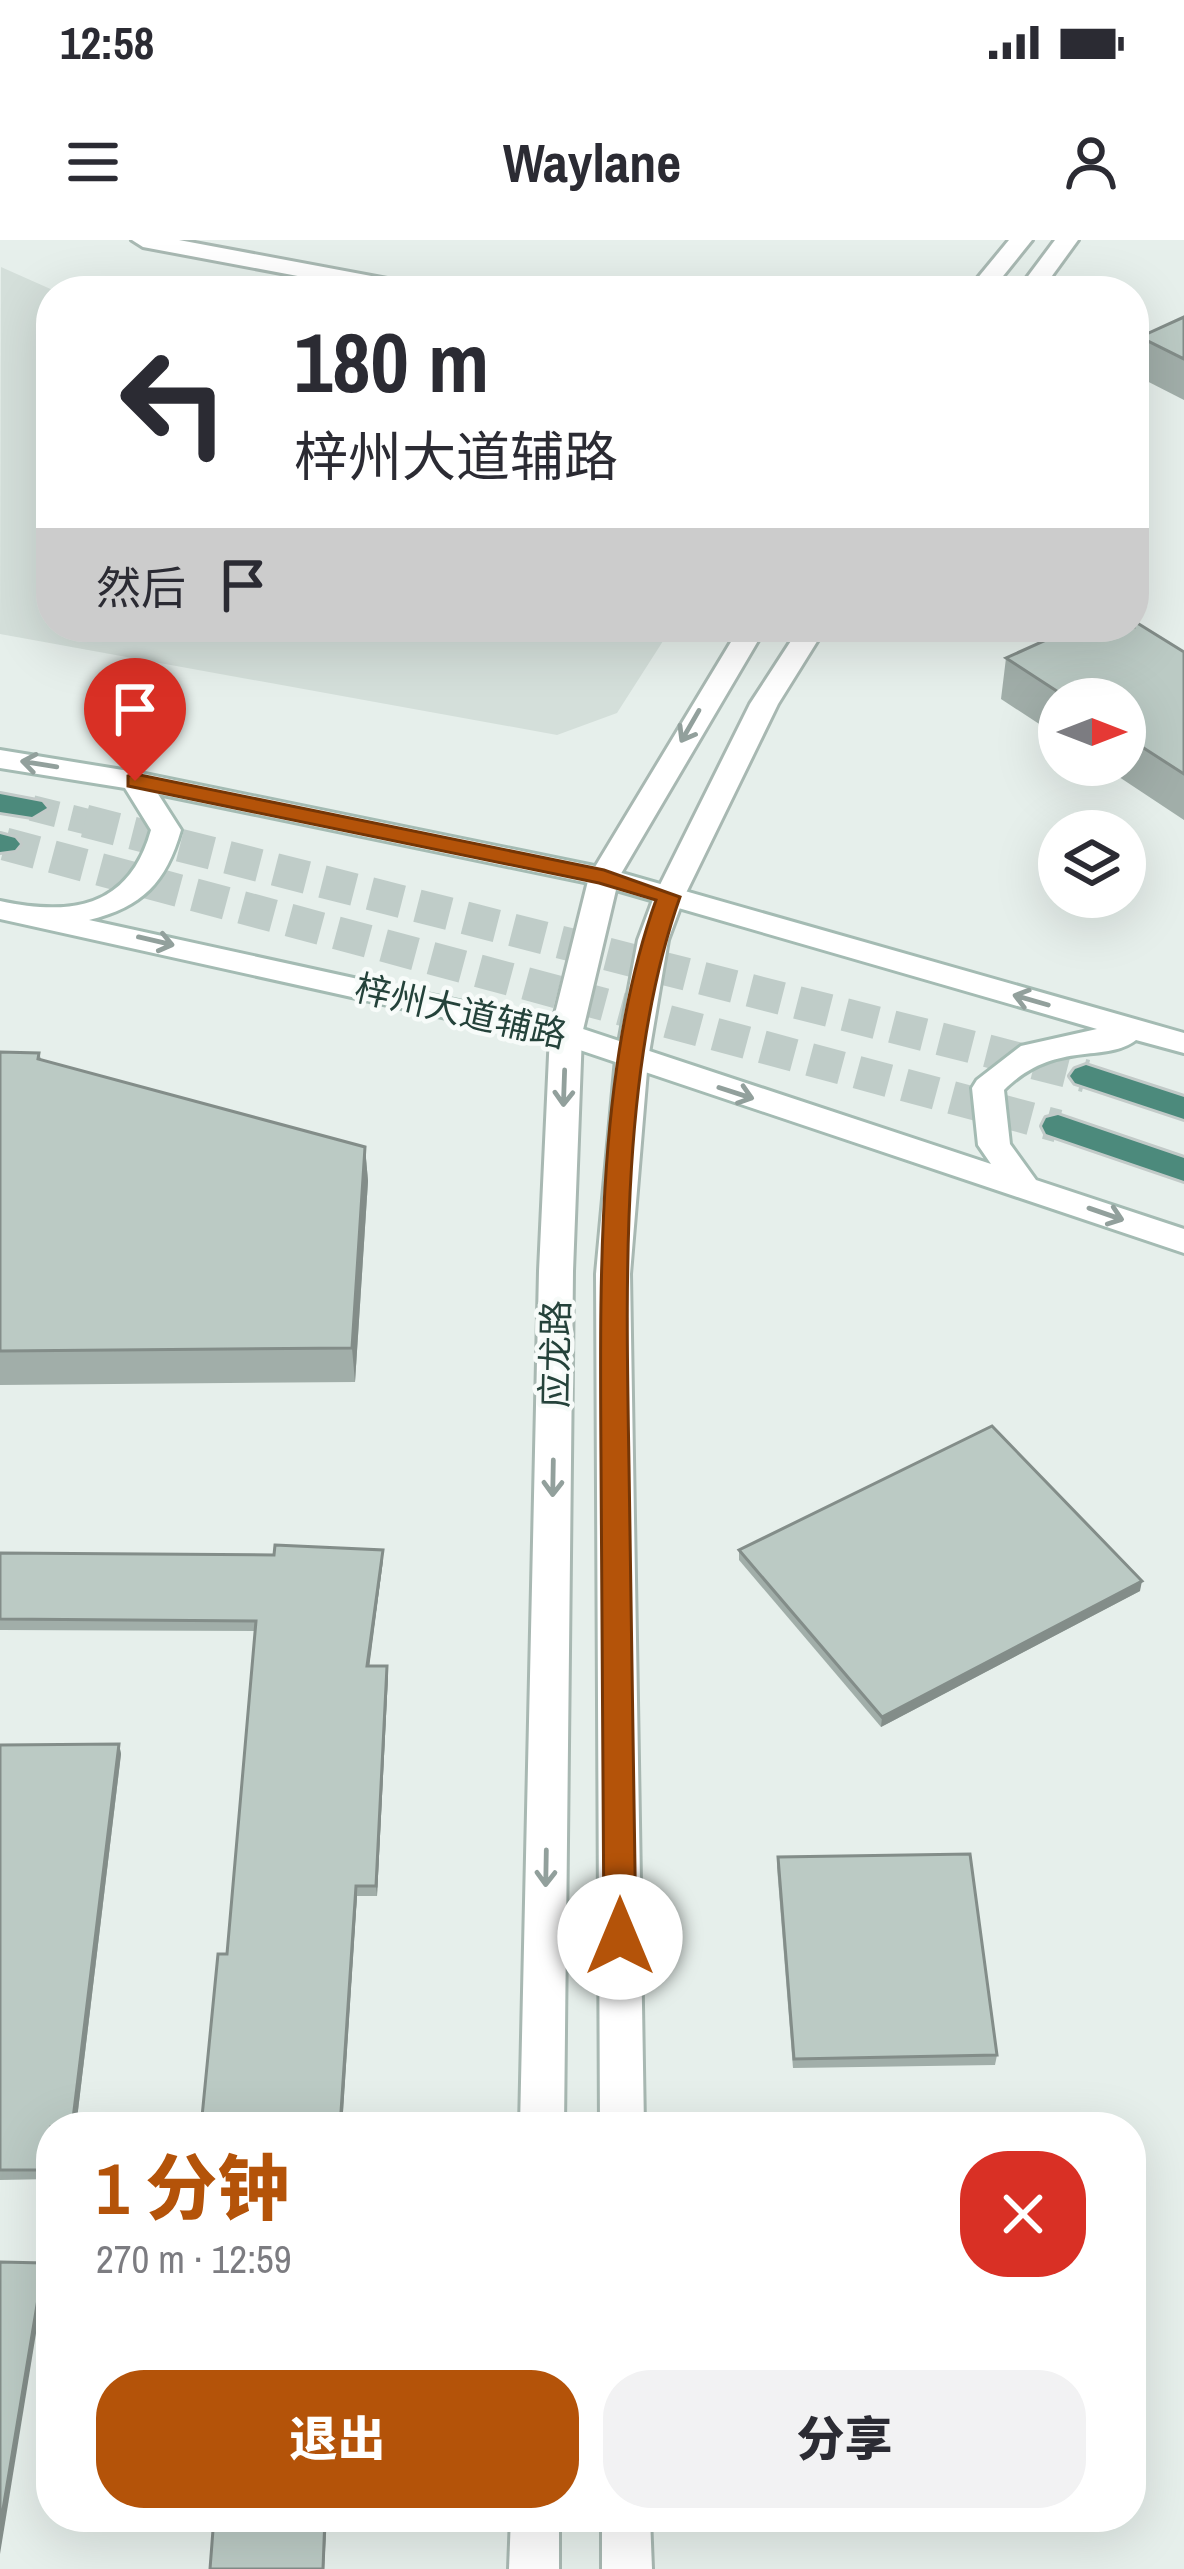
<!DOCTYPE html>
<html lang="zh">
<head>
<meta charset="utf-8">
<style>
  body { margin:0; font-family:"Archivo Narrow","Noto Sans SC",sans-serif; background:#f2f2f3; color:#2b2b33; height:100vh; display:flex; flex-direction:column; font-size:45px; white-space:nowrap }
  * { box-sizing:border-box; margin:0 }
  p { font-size:39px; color:#7c7c81 }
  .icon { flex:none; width:66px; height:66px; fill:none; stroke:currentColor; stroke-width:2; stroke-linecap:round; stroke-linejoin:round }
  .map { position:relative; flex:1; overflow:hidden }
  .sheet { position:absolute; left:36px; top:1872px; width:1110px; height:420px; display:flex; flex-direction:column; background:#fff; border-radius:48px; box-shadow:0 12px 48px #0002 }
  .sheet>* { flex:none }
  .top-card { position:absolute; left:36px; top:36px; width:1113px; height:366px; border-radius:48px; box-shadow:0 12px 48px #0002; background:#fff; color:#2b2b33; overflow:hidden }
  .needle { width:78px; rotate:90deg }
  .tools { position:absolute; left:1038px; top:438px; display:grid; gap:24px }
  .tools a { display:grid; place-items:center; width:108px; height:108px; border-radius:50%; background:#fff; box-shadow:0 12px 48px #0002; font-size:60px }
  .pin { position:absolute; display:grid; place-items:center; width:102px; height:102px; color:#fff; margin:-123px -51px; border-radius:50% 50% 50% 0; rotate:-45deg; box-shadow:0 0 12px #0007 }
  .pin .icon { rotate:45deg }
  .me { position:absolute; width:132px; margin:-66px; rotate:0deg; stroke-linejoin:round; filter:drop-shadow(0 0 9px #0008) }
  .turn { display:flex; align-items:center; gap:42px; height:252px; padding:0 60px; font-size:54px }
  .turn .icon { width:156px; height:156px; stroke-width:2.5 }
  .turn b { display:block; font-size:84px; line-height:102px }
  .then { display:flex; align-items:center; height:114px; padding:0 60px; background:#0003; gap:24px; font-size:45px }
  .round { display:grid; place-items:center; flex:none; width:126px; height:126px; border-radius:48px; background:#f2f2f3 }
  .summary { display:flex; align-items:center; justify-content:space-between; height:204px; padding:0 60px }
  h1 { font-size:72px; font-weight:800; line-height:90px; color:#b45309 }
  .primary-button { display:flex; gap:24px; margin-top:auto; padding:24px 60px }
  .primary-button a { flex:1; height:138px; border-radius:48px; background:#b45309; color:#fff; font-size:48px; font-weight:800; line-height:138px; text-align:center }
  .primary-button a+a { background:#f2f2f3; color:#2b2b33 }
  .status { display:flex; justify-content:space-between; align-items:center; height:84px; padding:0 60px; background:#fff; direction:ltr }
  .status svg { height:33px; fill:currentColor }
  header { display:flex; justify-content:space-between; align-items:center; height:156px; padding:0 60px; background:#fff; font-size:54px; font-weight:800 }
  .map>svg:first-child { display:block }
  .built { fill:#d4dfda }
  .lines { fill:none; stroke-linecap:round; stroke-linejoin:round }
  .trunk-tunnel-far1 { stroke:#bfccc8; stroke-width:26; stroke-dasharray:26 14; stroke-linecap:butt }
  .trunk-tunnel { stroke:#bfccc8; stroke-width:33; stroke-dasharray:33 16; stroke-linecap:butt }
  .minor-casing { stroke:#a8b8b2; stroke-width:6 }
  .tertiary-casing { stroke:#a8b8b2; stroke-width:6 }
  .secondary-casing { stroke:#a4bbb3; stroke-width:6 }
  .trunk-casing { stroke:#c2cac8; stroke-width:6 }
  .minor { fill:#fff; fill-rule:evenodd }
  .tertiary { fill:#fff; fill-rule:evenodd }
  .secondary { fill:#fff; fill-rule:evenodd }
  .trunk { fill:#4c8a7c; fill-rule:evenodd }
  .wall { fill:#a1aea9 }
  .shaded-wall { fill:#838d89 }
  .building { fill:#bbcac4; stroke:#838d89; stroke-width:3 }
  .oneway { stroke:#92a09c }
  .route { fill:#b45309; stroke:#753606; stroke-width:3 }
  .labels { text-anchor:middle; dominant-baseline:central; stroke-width:9; stroke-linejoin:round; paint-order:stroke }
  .street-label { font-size:36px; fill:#24423a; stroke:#f7fbf9 }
</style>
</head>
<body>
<div class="status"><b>12:58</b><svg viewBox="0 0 49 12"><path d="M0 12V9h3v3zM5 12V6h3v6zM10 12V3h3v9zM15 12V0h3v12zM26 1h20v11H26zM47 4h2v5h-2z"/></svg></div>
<header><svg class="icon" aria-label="menu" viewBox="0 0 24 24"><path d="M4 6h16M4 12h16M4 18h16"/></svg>Waylane<svg class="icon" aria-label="person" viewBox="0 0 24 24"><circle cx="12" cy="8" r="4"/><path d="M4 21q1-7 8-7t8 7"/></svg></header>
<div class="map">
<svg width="1184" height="2329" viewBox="0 0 1184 2329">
  <rect width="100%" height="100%" fill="#e6efeb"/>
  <path class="built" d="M1,27L55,51H51V387H672L617,473L557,495L0,394Z"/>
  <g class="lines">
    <path class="trunk-tunnel-far1" d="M32,568L96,584"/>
    <g class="trunk-tunnel">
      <path d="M85,581L1086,836"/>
      <path d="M5,604L1058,886"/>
    </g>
    <defs>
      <path id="minor" d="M132,0H179L414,44L426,51H377L143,7Z"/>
      <g id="tertiary">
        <path d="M1009,0H1032L991,51H967Z"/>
        <path d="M1055,0H1078L1041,51H1017Z"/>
        <path d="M740,387H766L619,637L582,794L573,1031L564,1887H520L539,1031L550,794L589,637Z"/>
        <path d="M800,387H826L778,464L684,657L668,700L648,819L630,1034L644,1887H600L596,1034L616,819L638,700L654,657L750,464Z"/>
        <path d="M511,2277H559V2329H509Z"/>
        <path d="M602,2277H650L652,2329H602Z"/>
      </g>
      <path id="secondary" d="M0,510L135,532L604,628L1184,793V813L1136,800C1105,824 1055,799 1004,850L1010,904L1036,940L1184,989V1013L559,803L0,679V661C70,676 129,669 151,590L125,548L0,528ZM158,554L599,645L1097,789L1021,806L977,840L972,848L978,905L991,924L577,787L89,680C142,667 166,643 181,590Z"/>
      <g id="trunk">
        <path d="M0,554L42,562L47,568L32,577L0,572Z"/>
        <path d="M0,594L15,598L20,604L15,610L0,612Z"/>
        <path d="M1086,825L1184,857V879L1075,843L1070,836L1075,829Z"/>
        <path d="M1058,875L1184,918V941L1046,894L1042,886L1046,878Z"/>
      </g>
    </defs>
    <use href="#minor" class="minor-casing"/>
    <use href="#tertiary" class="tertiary-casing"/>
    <use href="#secondary" class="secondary-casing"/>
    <use href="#trunk" class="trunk-casing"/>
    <use href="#minor" class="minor"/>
    <use href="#tertiary" class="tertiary"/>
    <use href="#secondary" class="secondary"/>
    <use href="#trunk" class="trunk"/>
  </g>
  <g class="wall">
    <path d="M1184,77V160L1135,135L1140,97Z"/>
    <path d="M980,387H1050L1043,400Z"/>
    <path d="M1184,412V580L1101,525H1125V459H1059V497L1001,459L1006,418Z"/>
    <path d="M0,812L39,813L41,819L365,907L368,941L355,1142L0,1145Z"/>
    <path d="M383,1310V1320L369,1426L388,1436L377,1656H357L342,1887L227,1714L255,1391L0,1390V1313L274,1315Z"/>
    <path d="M739,1310L1140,1351L881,1487L739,1320Z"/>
    <path d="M119,1504L121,1514L76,1887H51V1939L0,1940V1505Z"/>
    <path d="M778,1617L997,1815L995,1825L793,1828L777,1627Z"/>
  </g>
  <g class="shaded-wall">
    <path d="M365,907L368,941L355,1142L352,1108Z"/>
    <path d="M383,1310V1320L368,1436L367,1426Z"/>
    <path d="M1142,1341L1140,1351L881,1487L882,1477Z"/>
    <path d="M387,1426L388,1436L377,1656L376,1646Z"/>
    <path d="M119,1504L121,1514L76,1887H72Z"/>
    <path d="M356,1646L357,1656L342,1887H340Z"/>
    <path d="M44,2023L46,2032L0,2314V2287Z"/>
    <path d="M325,2277H327L324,2329H323Z"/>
  </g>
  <g class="building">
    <path d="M1184,77V119L1140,97Z"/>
    <path d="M1134,381L1184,412V534L1125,496V459H1069L1006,418L1075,387H1134Z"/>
    <path d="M0,812L39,813L38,819L365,907L352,1108L0,1111Z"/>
    <path d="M992,1186L1142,1341L882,1477L739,1310Z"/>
    <path d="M275,1305L383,1310L367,1426H387L376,1646H356L340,1887H201L218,1714H227L256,1381L0,1379V1313L274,1315Z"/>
    <path d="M119,1504L72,1887H51V1930H0V1505Z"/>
    <path d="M970,1614L997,1815L794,1819L778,1617Z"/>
    <path d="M0,2022L44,2023L0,2287Z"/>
    <path d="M214,2277H325L323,2329H210Z"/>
  </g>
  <defs><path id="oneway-shaft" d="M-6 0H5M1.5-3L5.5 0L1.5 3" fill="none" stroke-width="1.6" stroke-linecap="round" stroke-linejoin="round" transform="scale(3)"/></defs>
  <g class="oneway">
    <use href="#oneway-shaft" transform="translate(690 486) rotate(120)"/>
    <use href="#oneway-shaft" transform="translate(39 524) rotate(-171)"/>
    <use href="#oneway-shaft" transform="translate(156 701) rotate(13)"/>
    <use href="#oneway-shaft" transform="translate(1031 760) rotate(-164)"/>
    <use href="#oneway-shaft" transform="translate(564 848) rotate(92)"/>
    <use href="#oneway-shaft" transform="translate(736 853) rotate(18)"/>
    <use href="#oneway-shaft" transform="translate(1106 974) rotate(19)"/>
    <use href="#oneway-shaft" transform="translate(553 1238) rotate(91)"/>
    <use href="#oneway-shaft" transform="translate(546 1628) rotate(91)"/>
  </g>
  <path class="route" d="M135,534L604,630L680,657C620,827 626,1045 629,1225C631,1382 634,1540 636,1697L631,1707H609L604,1697C603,1539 602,1380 601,1222C600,1046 596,827 656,660L599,643L128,546V536Z"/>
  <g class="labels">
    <g class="street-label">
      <text transform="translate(461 771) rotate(13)">梓州大道辅路</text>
      <text transform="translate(555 1114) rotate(-89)">应龙路</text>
    </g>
  </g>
</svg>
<div class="tools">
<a><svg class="needle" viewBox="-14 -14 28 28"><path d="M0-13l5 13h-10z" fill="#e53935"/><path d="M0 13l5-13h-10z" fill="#7c7c81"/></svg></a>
<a><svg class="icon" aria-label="layers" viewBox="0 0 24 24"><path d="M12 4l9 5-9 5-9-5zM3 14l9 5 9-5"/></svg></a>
</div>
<div class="pin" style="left:135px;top:541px;background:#d93025"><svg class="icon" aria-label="arrive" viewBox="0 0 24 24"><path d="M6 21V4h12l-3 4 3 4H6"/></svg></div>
<svg class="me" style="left:620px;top:1697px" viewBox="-20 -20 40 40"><circle r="19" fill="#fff"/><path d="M0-13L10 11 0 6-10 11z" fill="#b45309"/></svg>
<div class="top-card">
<div class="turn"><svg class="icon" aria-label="left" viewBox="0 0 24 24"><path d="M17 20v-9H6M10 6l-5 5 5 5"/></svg><div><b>180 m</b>梓州大道辅路</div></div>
<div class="then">然后<svg class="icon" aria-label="arrive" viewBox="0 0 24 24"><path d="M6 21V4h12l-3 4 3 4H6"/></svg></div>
</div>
<section class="sheet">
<div class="summary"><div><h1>1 分钟</h1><p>270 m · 12:59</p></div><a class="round" style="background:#d93025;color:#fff"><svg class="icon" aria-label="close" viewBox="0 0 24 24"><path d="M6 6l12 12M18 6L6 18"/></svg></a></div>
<div class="primary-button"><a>退出</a><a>分享</a></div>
</section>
</div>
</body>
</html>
